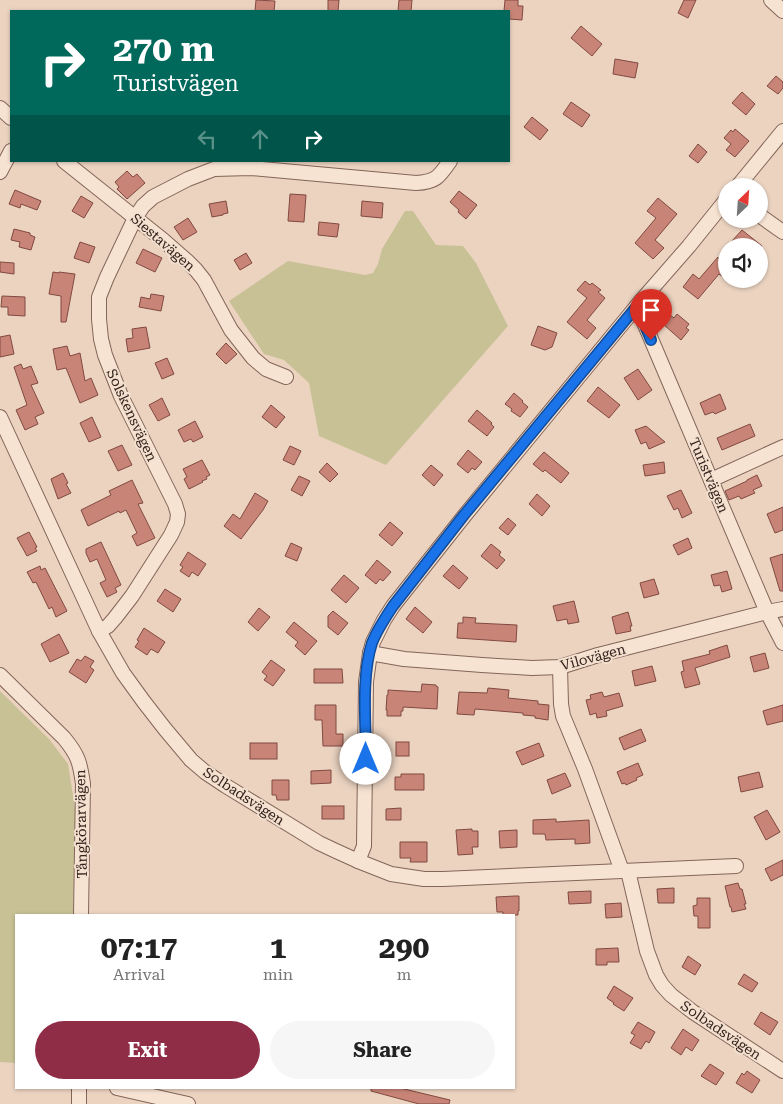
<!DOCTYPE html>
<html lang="en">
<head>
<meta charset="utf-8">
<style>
  body { margin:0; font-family:"Roboto Serif",serif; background:#f6f6f6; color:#222; height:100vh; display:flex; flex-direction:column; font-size:19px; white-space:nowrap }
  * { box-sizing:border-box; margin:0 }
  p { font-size:16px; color:#767676 }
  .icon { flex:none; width:28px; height:28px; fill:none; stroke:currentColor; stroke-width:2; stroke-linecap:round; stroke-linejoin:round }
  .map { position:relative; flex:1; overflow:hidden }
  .drawer { position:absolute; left:15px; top:914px; width:500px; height:175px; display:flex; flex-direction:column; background:#fff; border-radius:0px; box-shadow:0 1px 4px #0004 }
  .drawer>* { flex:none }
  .guide { position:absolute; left:10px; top:10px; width:500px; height:152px; border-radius:0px; box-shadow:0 1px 4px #0004; background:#00695c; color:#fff; overflow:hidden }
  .needle { width:32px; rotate:25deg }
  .fabs { position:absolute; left:718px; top:178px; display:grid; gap:10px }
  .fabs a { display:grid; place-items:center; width:50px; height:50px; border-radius:50%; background:#fff; box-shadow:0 1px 4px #0004; font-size:25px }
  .pin { position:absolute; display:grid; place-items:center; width:42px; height:42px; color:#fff; margin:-51px -21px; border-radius:50% 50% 50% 0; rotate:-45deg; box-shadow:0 0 5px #0007 }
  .pin .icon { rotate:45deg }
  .me { position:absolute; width:55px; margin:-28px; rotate:0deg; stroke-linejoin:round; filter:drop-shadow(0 0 4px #0008) }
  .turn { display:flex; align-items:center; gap:18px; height:105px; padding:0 20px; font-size:22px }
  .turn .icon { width:65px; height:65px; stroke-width:2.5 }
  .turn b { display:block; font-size:35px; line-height:42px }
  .lanes { display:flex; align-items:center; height:48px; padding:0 20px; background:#0003; justify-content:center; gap:25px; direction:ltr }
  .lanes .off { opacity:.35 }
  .eta { display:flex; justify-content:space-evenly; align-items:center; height:85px; text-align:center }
  .eta b { font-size:30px; font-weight:700; line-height:35px }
  .primary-button { display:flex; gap:10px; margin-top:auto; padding:10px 20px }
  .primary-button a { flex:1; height:58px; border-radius:30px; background:#8f2c46; color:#fff; font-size:20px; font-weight:700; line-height:58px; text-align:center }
  .primary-button a+a { background:#f6f6f6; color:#222 }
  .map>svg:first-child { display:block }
  .green { fill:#c8c195 }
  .building { fill:#c88577; stroke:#814940 }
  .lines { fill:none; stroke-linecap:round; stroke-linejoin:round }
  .street-casing { stroke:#836559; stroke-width:16 }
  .street { stroke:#f7e3d2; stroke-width:14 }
  .route-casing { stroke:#114b97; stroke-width:12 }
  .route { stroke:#1a73e8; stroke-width:9 }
  .labels { text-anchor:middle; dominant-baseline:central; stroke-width:4; stroke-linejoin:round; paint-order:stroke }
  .street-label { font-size:14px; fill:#33221d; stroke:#f3e0cf }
</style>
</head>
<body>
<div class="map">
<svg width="783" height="1104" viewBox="0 0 783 1104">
  <rect width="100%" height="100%" fill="#ebd3c0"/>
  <g class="green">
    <path d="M405,211H413L436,245L463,246L476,263L508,326L386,465L319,436L309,383L284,360L264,354L229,301L288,261L365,275L373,273L378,264L382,249Z"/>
    <path d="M0,691L49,739L68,764L75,808L73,915H16V1063L0,1062Z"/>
  </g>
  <g class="building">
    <path d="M256,0L275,1L274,11H255Z"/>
    <path d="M328,0H339L338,11H328Z"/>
    <path d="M399,0H412L411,11H398Z"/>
    <path d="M505,0H518V6H523L522,20L509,19V11H504Z"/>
    <path d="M684,0H696L688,18L678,13Z"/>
    <path d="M581,26L602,44L592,56L571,38Z"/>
    <path d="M615,59L638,63L635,78L613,74Z"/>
    <path d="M776,76L783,82V88L778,94L767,86Z"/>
    <path d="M742,92L755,104L746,115L732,103Z"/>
    <path d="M571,102L590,115L582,127L563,114Z"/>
    <path d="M532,117L548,130L540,140L524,127Z"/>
    <path d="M735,129L749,141L735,157L726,150L731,144L724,138L731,130L733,132Z"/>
    <path d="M698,144L707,152L698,163L689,156Z"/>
    <path d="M127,171L133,177L137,174L145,183L127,199L117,189L119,187L115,182Z"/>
    <path d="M15,190L41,201L37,210L21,204L20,208L9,204Z"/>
    <path d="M459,191L477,205L466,219L458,212L459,210L450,202Z"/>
    <path d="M290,194L306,195L304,222L288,221Z"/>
    <path d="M81,196L93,203L84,218L72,211Z"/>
    <path d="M658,198L677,214L655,240L664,248L653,259L635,243L656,218L647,211Z"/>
    <path d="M226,201L228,213L223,214V215L212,217L209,204Z"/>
    <path d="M362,201L383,203L382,218L361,216Z"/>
    <path d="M188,218L197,232L183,240L174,227Z"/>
    <path d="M319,222L339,224L337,237L318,235Z"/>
    <path d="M14,229L30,233V235L35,237L31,250L19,247L20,242L11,240Z"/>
    <path d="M742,230L762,246H738L732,241Z"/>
    <path d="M80,242L95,247L89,263L74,258Z"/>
    <path d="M143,249L162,258L155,272L136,263Z"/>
    <path d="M726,251V279L719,274L698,299L683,287L693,274L699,279L718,257L719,259Z"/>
    <path d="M246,253L252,263L240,270L234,260Z"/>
    <path d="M0,262L14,263V274L0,272Z"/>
    <path d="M53,272L59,273V272L75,274L66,322H61V296L49,294Z"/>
    <path d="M585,281L590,285L592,283L601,290L598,292L605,298L587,320L596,328L587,339L567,322L587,298L577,290Z"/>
    <path d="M151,294L164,296L161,311L139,307L141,297L150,299Z"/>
    <path d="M2,296L25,297V316L8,315V307H1Z"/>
    <path d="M677,314L689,324L686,328L689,330L681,340L663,324L670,315L674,318Z"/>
    <path d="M538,326L557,333L552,347L545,350L531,345Z"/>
    <path d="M146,327L150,348L128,352L126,339L133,338L132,329Z"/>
    <path d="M10,335L14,354L0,357V337Z"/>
    <path d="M226,343L237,354L226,364L216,354Z"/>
    <path d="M67,346L70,356L80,353L85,381L91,378L98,395L80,403L66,368L57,370L53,349Z"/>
    <path d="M167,358L174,374L162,379L155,363Z"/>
    <path d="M21,364L23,369L31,366L38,383L31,385L44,413L35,417L38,424L25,430L16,410L27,405L14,367Z"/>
    <path d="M638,369L652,390L638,400L624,378Z"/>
    <path d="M598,387L620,405L609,418L587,401Z"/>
    <path d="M514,393L523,401L522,402L528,407L520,417L511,411L512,409L505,404Z"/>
    <path d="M720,394L726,409L715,414L713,412L705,415L700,403Z"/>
    <path d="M162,398L170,415L158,421L149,405Z"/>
    <path d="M271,405L285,417L276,428L262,417Z"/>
    <path d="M477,410L492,423L491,424L494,427L487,436L468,421Z"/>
    <path d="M92,417L101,437L89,442L80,423Z"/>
    <path d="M195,421L203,437L193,442L191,439L184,442L178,430Z"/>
    <path d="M750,424L755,436L722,450L717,438Z"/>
    <path d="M646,426L665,442L649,449L646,442L641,444L635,430Z"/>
    <path d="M122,445L132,465L118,471L108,451Z"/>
    <path d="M290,446L301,451L294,465L283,460Z"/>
    <path d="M468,450L482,462L475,470L472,468L468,473L457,464Z"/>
    <path d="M544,452L569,473L561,483L545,470L543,472L533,464Z"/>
    <path d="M202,460L210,475L206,477L207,479L202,481L203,482L189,489L184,479L187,477L183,469Z"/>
    <path d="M664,462L665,473L645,476L643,465Z"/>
    <path d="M327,463L338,474L330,482L319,472Z"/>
    <path d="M431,465L443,475L434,486L422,475Z"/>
    <path d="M63,473L68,483L66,484L71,493L58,499L51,479Z"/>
    <path d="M757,475L762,486L753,490L755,493L741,499L739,496L729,500L725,491L747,481V480Z"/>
    <path d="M299,476L310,481L302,496L291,490Z"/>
    <path d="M132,480L143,503L138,504L155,538L137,546L132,536L137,533L126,510L120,513L119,511L88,526L81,510L111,495L109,491Z"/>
    <path d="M681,490L692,513L682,518L678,508L674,510L667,496Z"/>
    <path d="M255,493L268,501L263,510L241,539L224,526L233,514L240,519Z"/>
    <path d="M537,494L550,506L542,516L529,504Z"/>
    <path d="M783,507V530L775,533L767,514Z"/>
    <path d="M508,518L516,525L508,535L499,528Z"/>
    <path d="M390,522L403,533L392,546L379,535Z"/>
    <path d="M29,532L37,547L35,548L37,551L27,556L17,538Z"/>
    <path d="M688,538L692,548L678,555L673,545Z"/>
    <path d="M101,542L121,585L115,588L117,592L107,597L100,583L106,580L97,559L90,562L86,553V549Z"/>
    <path d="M291,543L302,548L297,561L285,556Z"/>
    <path d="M491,544L501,552L499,555L505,560L497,569L481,556Z"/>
    <path d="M188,552L206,564L198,576L192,572L189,577L180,571L183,567L180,565Z"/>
    <path d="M783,554V591H780L770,558Z"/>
    <path d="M377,560L391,572L383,581L380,579L376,584L365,575Z"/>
    <path d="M453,565L468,578L459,589L443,576Z"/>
    <path d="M40,566L41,570L45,568L67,611L56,617L52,607L49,609L36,582L33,583L27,572Z"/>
    <path d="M727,571L732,589L722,592L720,585L714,586L711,575Z"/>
    <path d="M344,575L359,588L346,603L331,590Z"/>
    <path d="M654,579L659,594L644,598L640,583Z"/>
    <path d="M165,589L181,599L173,612L157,601Z"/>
    <path d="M574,601L579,622L568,624L567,619L557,621L553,606Z"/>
    <path d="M415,607L432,622L423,633L406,619Z"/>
    <path d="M259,608L270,617L258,631L248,622Z"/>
    <path d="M333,611L348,623L338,635L328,627V616Z"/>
    <path d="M628,612L632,626H630L631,631L616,634L612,617Z"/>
    <path d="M463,617L476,618L475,623L517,625L516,642L457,638L458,623H463Z"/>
    <path d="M294,622L317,641L305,655L295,646L298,642L286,632Z"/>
    <path d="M144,628L165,642L158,653L151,649L147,655L135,647L139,641L137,640Z"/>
    <path d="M59,634L69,653L50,662L41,644Z"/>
    <path d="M727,645L730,657L695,668L700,684L685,688L681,672L684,671L682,661L710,654L709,651Z"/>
    <path d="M765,653L769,668L754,672L750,657Z"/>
    <path d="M85,656L94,661L90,667L94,670L86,683L69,672L77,659L81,661Z"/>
    <path d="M271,660L285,670L273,686L264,680L267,676L262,672Z"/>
    <path d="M652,666L656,681L635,686L632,671Z"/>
    <path d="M314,669H342L343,683H314Z"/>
    <path d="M422,684L436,685V686L438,687L437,709L403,707V711H401V716H387V710H386L387,695H388V690L421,692Z"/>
    <path d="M488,688L509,690L508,698L538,701V704L549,705L548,720L535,718V716L523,715V713L475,709L474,715L457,714L459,692L487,693Z"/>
    <path d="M602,692L604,697L619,693L623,706L606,711L607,716L597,718L596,713L590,715L586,700L591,699L590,695Z"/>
    <path d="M315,705H336V734H343V746H323L322,720H315Z"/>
    <path d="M783,705V721L767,725L763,711Z"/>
    <path d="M641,729L646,741L624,750L619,738Z"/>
    <rect x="396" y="742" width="13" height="14"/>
    <rect x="250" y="743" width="27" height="16"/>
    <path d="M539,743L544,756L522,765L516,752Z"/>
    <path d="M638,763L643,775L636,778L637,780L626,785L625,783L622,784L617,772Z"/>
    <path d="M331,770V783L311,784V771Z"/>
    <path d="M759,772L763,787L741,792L738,777Z"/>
    <path d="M565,773L571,786L552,794L547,780Z"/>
    <path d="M401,774H424V790H395V777H401Z"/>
    <path d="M272,780H289V800H277L276,795H272Z"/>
    <rect x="322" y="806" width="22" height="13"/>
    <path d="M401,808V820H386V809Z"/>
    <path d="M767,810L780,832L766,840L754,817Z"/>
    <path d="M556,819V822L589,820L590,843L575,844V839L546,840L545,834H533V820Z"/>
    <path d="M472,829V831H478V847H472L473,854L458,855L456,830Z"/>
    <path d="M517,830V847L500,848L499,831Z"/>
    <path d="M400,842H427V862H410L411,858H400Z"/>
    <path d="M783,860V875L771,881L765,869Z"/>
    <path d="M738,883L740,889H742L746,904H744L746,909L732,912L731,907H730L725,886Z"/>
    <path d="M674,888V903H658L657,889Z"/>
    <path d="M591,891V903L569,904L568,892Z"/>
    <path d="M515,896H519V911H518V915H503V912H497L496,897Z"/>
    <path d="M697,898H710V928H698V916H694L693,906L697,905Z"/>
    <path d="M621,903L622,917L606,918L605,904Z"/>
    <path d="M618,948L619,962H607V965H596V949Z"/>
    <path d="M688,956L701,965L695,975L682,967Z"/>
    <path d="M744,974L758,983L752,992L738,984Z"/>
    <path d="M614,986L633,998L624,1011L613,1004L614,1003L607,998Z"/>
    <path d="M761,1012L778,1022L770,1035L754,1024Z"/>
    <path d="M638,1022L655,1032L649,1043L646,1041L641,1049L630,1043L635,1035L631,1033Z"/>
    <path d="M683,1029L699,1040L692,1051L686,1047L681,1055L671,1048Z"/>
    <path d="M710,1064L724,1073L716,1085L701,1076Z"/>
    <path d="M747,1071L760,1080L752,1093L736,1083L742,1073L744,1075Z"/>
    <path d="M371,1088H400L450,1100L449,1104H419L371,1091Z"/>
  </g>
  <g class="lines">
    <defs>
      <g id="street">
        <path d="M771,0L783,11"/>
        <path d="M0,108L11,118"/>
        <path d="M64,161L163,240L187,261L196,270L204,280L231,330L253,358L266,369L286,377"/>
        <path d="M0,172L11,151"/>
        <path d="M738,186L783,131"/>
        <path d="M759,215L783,232"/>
        <path d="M637,306L767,612L783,643"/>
        <path d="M0,417L99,631L123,673L144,702L165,729L191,760L205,772L226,786L319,843L336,851L358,861L391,874L424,879H443L736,866"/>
        <path d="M711,480L783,447"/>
        <path d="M99,631L108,626L115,618L132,596L171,535L177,522L178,514L175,504L121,396L105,355L101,339L99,319V297L107,277L135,218L143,206L153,197L188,179L214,169L251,168L416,183C436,182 439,177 450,161"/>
        <path d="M370,653L404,659L482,665L532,668L560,667L598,655L767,612L783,609"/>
        <path d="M560,667L561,704L563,716L585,769L622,871"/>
        <path d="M0,675L64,738C78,755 80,762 83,784L81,915"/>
        <path d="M358,861L364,846L366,682L370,653L373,642L384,620L393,606L465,515L641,301L689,246L726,200"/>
        <path d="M628,871L647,951L656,975L662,985L671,995L693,1012L783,1071"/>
        <path d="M117,1088L188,1104"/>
        <path d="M79,1104V1088"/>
      </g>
    </defs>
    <use href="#street" class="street-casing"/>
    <use href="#street" class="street"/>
  </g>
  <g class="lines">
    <defs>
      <path id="route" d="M366,759C366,723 361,677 372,643C377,630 385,618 393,606L464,515L637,306L651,340"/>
    </defs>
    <use href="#route" class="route-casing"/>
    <use href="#route" class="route"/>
  </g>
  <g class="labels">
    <g class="street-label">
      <text transform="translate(163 242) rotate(41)">Siestavägen</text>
      <text transform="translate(132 415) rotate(65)">Solskensvägen</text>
      <text transform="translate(709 475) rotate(67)">Turistvägen</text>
      <text transform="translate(593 657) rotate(-15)">Vilovägen</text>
      <text transform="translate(244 796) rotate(33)">Solbadsvägen</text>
      <text transform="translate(81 824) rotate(-91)">Tångkörarvägen</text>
      <text transform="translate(721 1030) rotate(34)">Solbadsvägen</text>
    </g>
  </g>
</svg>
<div class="fabs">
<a><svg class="needle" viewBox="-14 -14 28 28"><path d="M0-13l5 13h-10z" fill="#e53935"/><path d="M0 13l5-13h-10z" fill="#767676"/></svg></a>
<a><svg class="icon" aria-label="sound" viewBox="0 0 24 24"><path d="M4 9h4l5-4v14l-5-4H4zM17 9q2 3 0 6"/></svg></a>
</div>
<div class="pin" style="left:651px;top:340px;background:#d93025"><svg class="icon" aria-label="arrive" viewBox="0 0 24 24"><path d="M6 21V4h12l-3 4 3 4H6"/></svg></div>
<svg class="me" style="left:366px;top:759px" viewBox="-20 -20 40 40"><circle r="19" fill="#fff"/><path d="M0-13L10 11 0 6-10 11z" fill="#1a73e8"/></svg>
<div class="guide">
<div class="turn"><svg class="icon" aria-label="right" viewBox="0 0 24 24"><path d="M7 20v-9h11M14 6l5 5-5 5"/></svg><div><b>270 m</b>Turistvägen</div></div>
<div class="lanes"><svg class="icon off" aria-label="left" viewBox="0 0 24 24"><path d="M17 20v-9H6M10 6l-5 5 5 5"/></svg><svg class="icon off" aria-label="ahead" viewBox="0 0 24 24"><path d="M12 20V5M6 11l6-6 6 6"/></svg><svg class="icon" aria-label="right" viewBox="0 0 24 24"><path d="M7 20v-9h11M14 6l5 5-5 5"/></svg></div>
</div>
<section class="drawer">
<div class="eta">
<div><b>07:17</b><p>Arrival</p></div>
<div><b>1</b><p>min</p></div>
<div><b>290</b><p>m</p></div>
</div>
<div class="primary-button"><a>Exit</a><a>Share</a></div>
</section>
</div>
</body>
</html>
